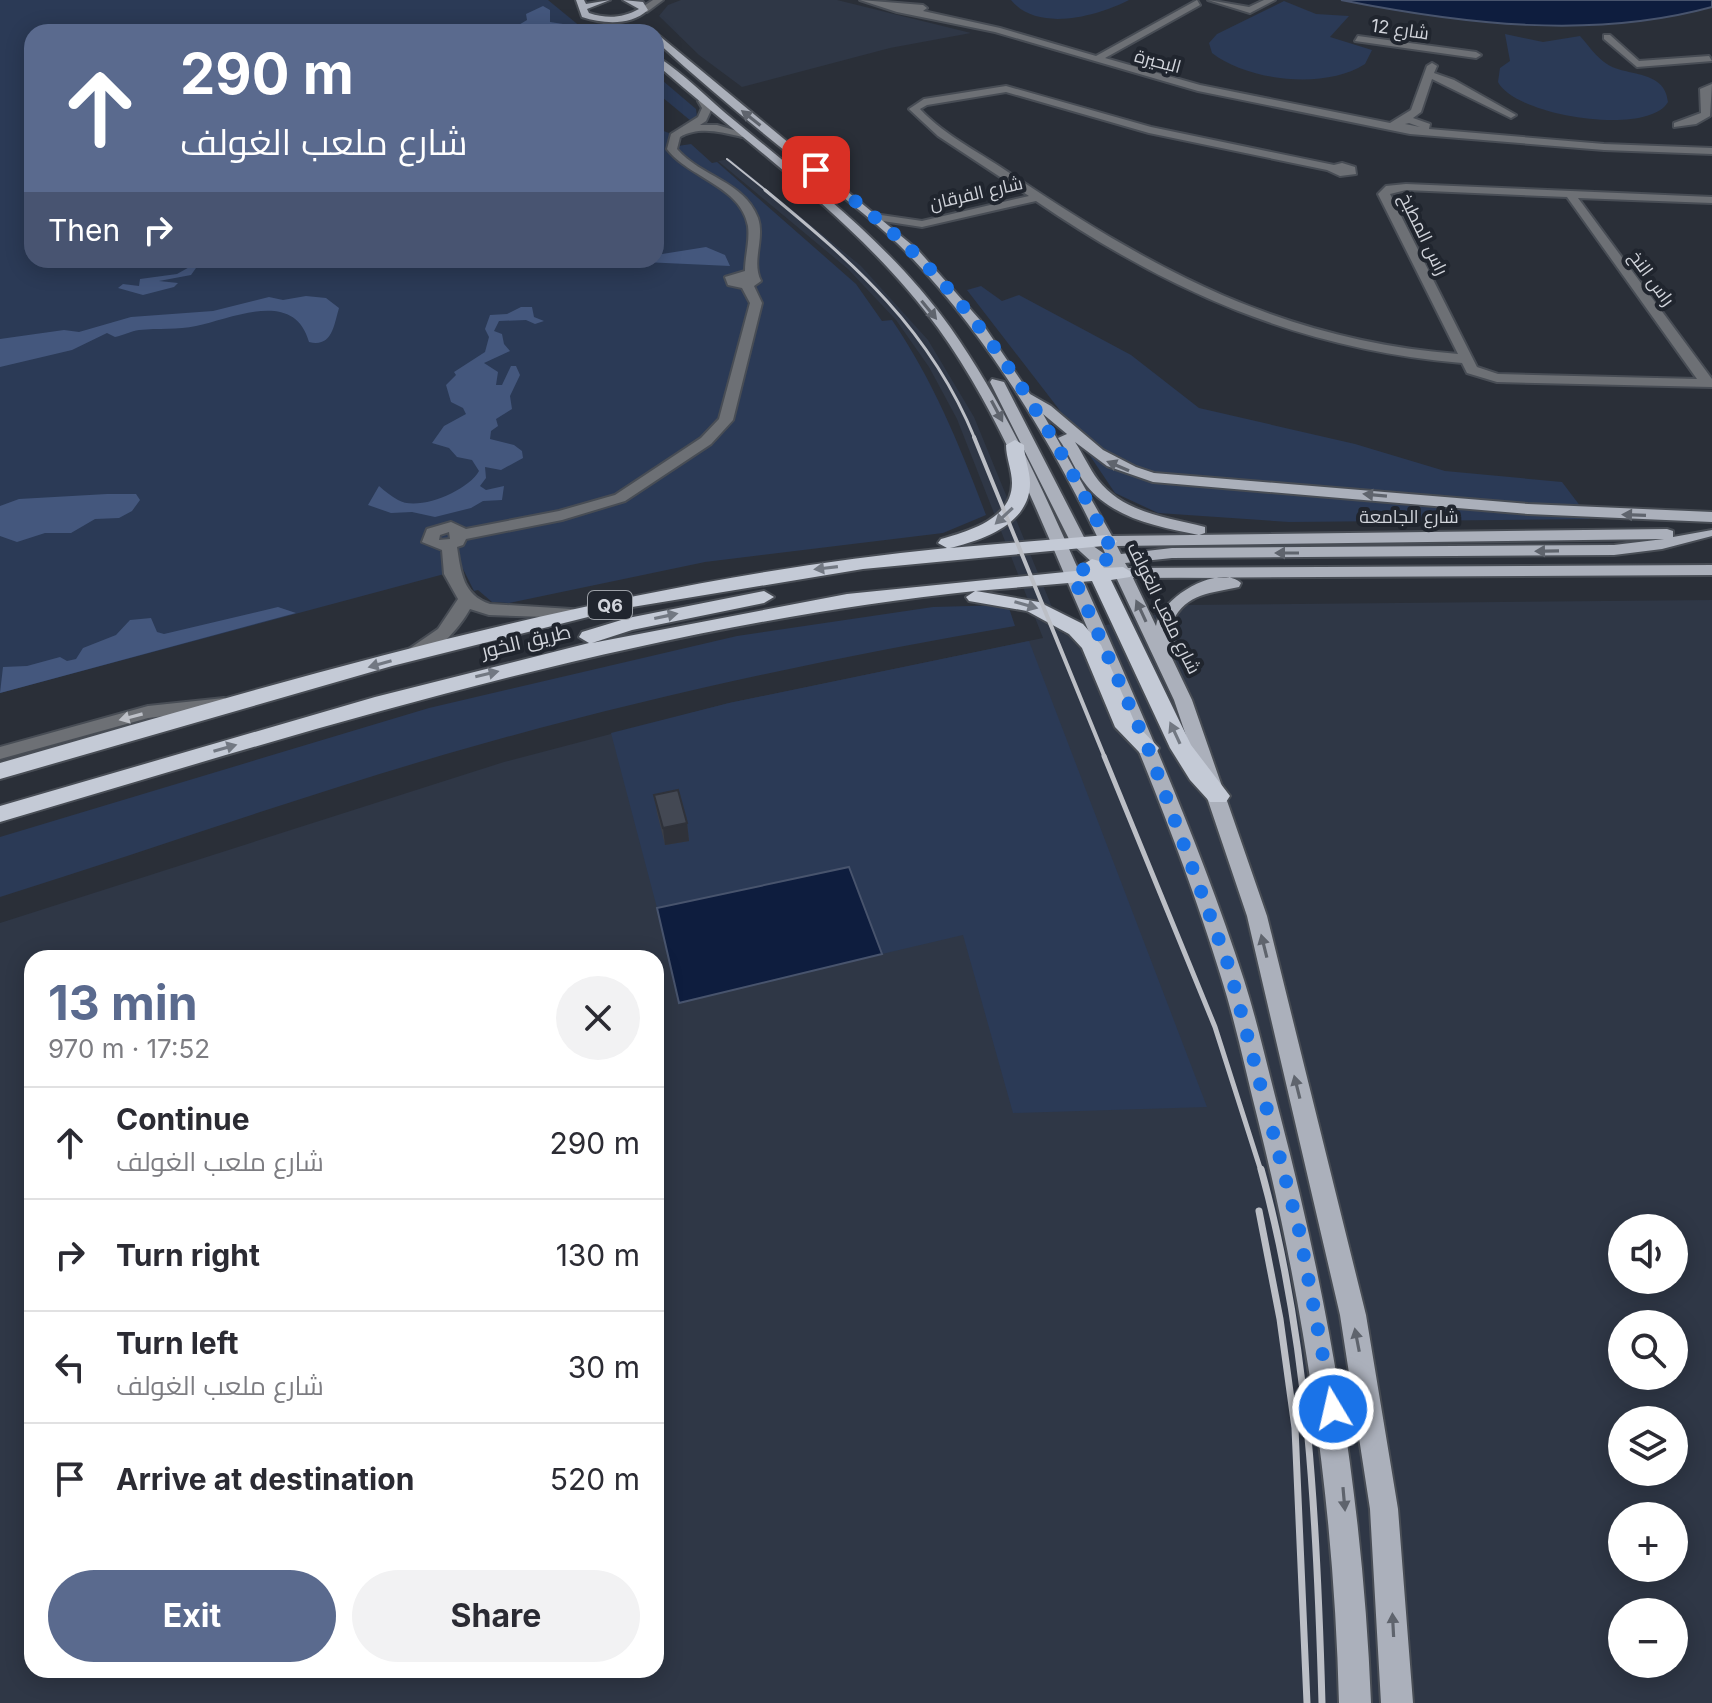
<!DOCTYPE html>
<html lang="en">
<head>
<meta charset="utf-8">
<style>
  body { margin:0; font-family:Inter,Cairo,sans-serif; background:#f2f2f3; color:#2b2b33; height:100vh; display:flex; flex-direction:column; font-size:30px; white-space:nowrap }
  * { box-sizing:border-box; margin:0 }
  p { font-size:26px; color:#7c7c81 }
  .icon { flex:none; width:44px; height:44px; fill:none; stroke:currentColor; stroke-width:2; stroke-linecap:round; stroke-linejoin:round }
  .map { position:relative; flex:1; overflow:hidden }
  .side { position:absolute; left:24px; top:950px; width:640px; height:728px; display:flex; flex-direction:column; background:#fff; border-radius:24px; box-shadow:0 4px 20px #0003 }
  .side>* { flex:none }
  .banner { position:absolute; left:24px; top:24px; width:640px; height:244px; border-radius:24px; box-shadow:0 4px 20px #0003; background:#5a6a8e; color:#fff; overflow:hidden }
  .tools { position:absolute; left:1608px; top:1214px; display:grid; gap:16px }
  .tools a { display:grid; place-items:center; width:80px; height:80px; border-radius:50%; background:#fff; box-shadow:0 4px 20px #0003; font-size:40px }
  .pin { position:absolute; display:grid; place-items:center; width:68px; height:68px; color:#fff; margin:-34px; border-radius:16px; box-shadow:0 4px 12px #0006 }
  .me { position:absolute; width:88px; margin:-44px; rotate:351deg; stroke-linejoin:round; filter:drop-shadow(0 0 6px #0008) }
  .turn { display:flex; align-items:center; gap:28px; height:168px; padding:0 24px; font-size:36px }
  .turn .icon { width:104px; height:104px; stroke-width:2.5 }
  .turn b { display:block; font-size:56px; line-height:68px }
  .then { display:flex; align-items:center; height:76px; padding:0 24px; background:#0003; gap:16px; font-size:30px }
  .round { display:grid; place-items:center; flex:none; width:84px; height:84px; border-radius:42px; background:#f2f2f3 }
  .summary { display:flex; align-items:center; justify-content:space-between; height:136px; padding:0 24px }
  h1 { font-size:48px; font-weight:700; line-height:60px; color:#5a6a8e }
  .primary-button { display:flex; gap:16px; margin-top:auto; padding:16px 24px }
  .primary-button a { flex:1; height:92px; border-radius:48px; background:#5a6a8e; color:#fff; font-size:32px; font-weight:700; line-height:92px; text-align:center }
  .primary-button a+a { background:#f2f2f3; color:#2b2b33 }
  ul { padding:0; list-style:none }
  li { display:flex; align-items:center; gap:24px; height:112px; padding:0 24px; border-top:2px solid #e1e1e2 }
  li div { flex:1 }
  li b { display:block; font-size:30px }
  li em { font-style:normal }
  .map>svg:first-child { display:block }
  .built { fill:#2f3746; fill-rule:evenodd }
  .green { fill:#2b3a56 }
  .forest { fill:#44577d }
  .water { fill:#0e1d3e; stroke:#48546d; stroke-width:2 }
  .lines { fill:none; stroke-linecap:round; stroke-linejoin:round }
  .minor-casing { stroke:#484d55; stroke-width:4 }
  .major-casing { stroke:#484d55; stroke-width:4 }
  .highway-casing { stroke:#484d55; stroke-width:4 }
  .minor { fill:#6d7075; fill-rule:evenodd }
  .major { fill:#abb0bb; fill-rule:evenodd }
  .highway { fill:#c4cad6; fill-rule:evenodd }
  .rail-far4 { stroke:#bcbfc6; stroke-width:2 }
  .rail-far3 { stroke:#bcbfc6; stroke-width:3 }
  .rail-far2 { stroke:#bcbfc6; stroke-width:4 }
  .rail-far1 { stroke:#bcbfc6; stroke-width:5 }
  .rail { stroke:#bcbfc6; stroke-width:7 }
  .wall { fill:#3a3e47 }
  .shaded-wall { fill:#2f323a }
  .building { fill:#434853; stroke:#2f323a; stroke-width:2 }
  .oneway { fill:#5f646d }
  .oneway2 { fill:#727882 }
  .oneway3 { fill:#bdc0c7 }
  .route { stroke:#1a73e8; stroke-width:14; stroke-dasharray:0 25.2 }
  .labels { text-anchor:middle; dominant-baseline:central; stroke-width:8; stroke-linejoin:round; paint-order:stroke }
  .far-street-label { font-size:18px; fill:#d1d4db; stroke:#20252e }
  .shield { fill:#20252e; stroke:#9ca0a7; stroke-width:2 }
  .shield-label { font-size:18px; font-weight:bold; fill:#d1d4db }
  .street-label { font-size:20px; fill:#d1d4db; stroke:#20252e }
</style>
</head>
<body>
<div class="map">
<svg width="1712" height="1703" viewBox="0 0 1712 1703">
  <rect width="100%" height="100%" fill="#2a2f38"/>
  <g class="built">
    <path d="M681,0H837L971,33L890,48L742,87L699,55L659,16L668,5Z"/>
    <path d="M730,159L861,266L928,340L974,417L1063,634L1182,609V605L1712,600V1703H0V923L504,762L729,703L1043,638L957,419L929,367L896,320L848,269L718,161ZM32,958H656V1670H32ZM1622,1228H1674V1280H1622ZM1622,1324H1674V1376H1622ZM1622,1420H1674V1472H1622ZM1622,1516H1674V1568H1622ZM1622,1612H1674V1664H1622Z"/>
  </g>
  <g class="green">
    <path d="M0,0H548L587,32H32V260H656V128L679,137L678,146L691,144L712,163L717,162L856,284L882,321L892,320C934,382 960,446 986,515L943,533L705,562L509,603L492,602L478,590L474,591L463,569L0,693Z"/>
    <path d="M1011,0H1129C1098,16 1037,33 1011,0Z"/>
    <path d="M1284,1L1316,14L1349,16L1330,37L1372,50L1365,64C1325,90 1248,81 1212,53L1209,43L1217,34Z"/>
    <path d="M1505,34L1543,42L1580,36C1588,45 1597,58 1607,64C1626,77 1665,69 1668,102C1648,137 1515,116 1498,82L1500,68L1510,61Z"/>
    <path d="M656,75L696,109L697,117L691,121L656,92Z"/>
    <path d="M981,286L1002,301L1019,295L1131,355L1199,408L1355,444L1445,471L1562,482L1590,519L1289,522L1158,513L1115,493L1058,408L967,290Z"/>
    <path d="M1008,605L1015,626C834,657 655,695 478,745C318,790 159,847 0,897V837L429,708L737,636L933,607Z"/>
    <path d="M1029,641L1207,1107L1013,1113L963,935L882,954L849,867L657,908L611,733L729,703Z"/>
  </g>
  <g class="forest">
    <path d="M543,6L550,10V22L563,24L569,32H538L539,28L517,26L527,20L526,14Z"/>
    <path d="M706,247L725,255L730,266L622,261L656,260V255Z"/>
    <path d="M193,265L196,268L191,275L159,281L178,283L174,287L143,295L118,288L123,284L139,286L140,279L177,274Z"/>
    <path d="M306,296L326,298L339,308C334,325 332,348 309,342C294,288 232,319 196,326C178,330 158,328 139,330C131,331 124,335 115,337L107,333L72,350L0,367V339L64,330L79,332L131,317L213,311L269,297L283,300Z"/>
    <path d="M521,307H532L534,317L544,321L535,324L526,320L499,321L494,331L502,334L504,344L510,351L484,363L498,372L496,385H502L511,366H516L520,375L510,396L512,409L496,419L498,426L491,431L490,439L514,445L522,451L523,458L501,470L485,467L486,478L480,486L486,490L504,486L502,500L483,501L471,508L435,517L412,512L391,513L368,505L379,486C386,492 391,496 398,500C418,512 468,491 479,471L472,460L457,457L449,448L432,443L444,426L466,414L463,408L451,402L446,385L456,375L454,372L485,352L489,337L485,329L490,315L507,314Z"/>
    <path d="M107,494H136L140,500L132,511L119,518L95,519L71,533H45L17,542L0,536V506L19,499Z"/>
    <path d="M278,607L296,613L0,693L3,667L27,666L60,657L67,661L76,659L83,648L116,635L130,620L151,618L157,632L164,634Z"/>
  </g>
  <g class="water">
    <path d="M1341,0H1712V7C1592,40 1462,24 1341,0Z"/>
    <path d="M849,867L882,954L679,1003L657,908Z"/>
  </g>
  <g class="lines">
    <defs>
      <g id="minor">
        <path d="M653,0H663L647,12H641V8Z"/>
        <path d="M860,0L923,5L927,8L923,11L1000,28L1096,56L1197,0L1200,5L1105,58L1200,85L1390,123L1411,110L1427,66L1432,63L1437,66L1434,73L1454,80L1516,115L1511,118L1432,79L1421,112L1413,118L1430,124L1429,129L1604,144L1712,148V154L1604,150L1410,134L1198,91L995,32L897,12ZM1409,123L1420,127L1405,124Z"/>
        <path d="M1208,0L1249,7L1264,0H1275L1250,13Z"/>
        <path d="M1604,35H1610L1639,61L1709,56L1712,61L1637,67L1604,39Z"/>
        <path d="M1358,36L1476,52L1481,55L1476,58L1355,41Z"/>
        <path d="M1712,84L1710,116L1696,124L1674,127V123L1701,113L1700,89Z"/>
        <path d="M1006,86L1151,127L1334,165L1342,163L1355,167L1356,174L1340,176L1327,170L1149,133L1006,92L927,105L920,109C946,137 983,154 1014,176C1157,272 1283,340 1458,354L1378,194L1386,186L1406,184L1712,197V203L1578,198L1712,379V387L1497,382L1467,373L1462,363C1300,349 1169,292 1036,201L922,227L870,219V215L874,214L922,221L1029,196L938,136L909,109L924,99ZM1406,190L1567,197L1697,379L1498,374L1477,367L1390,194Z"/>
        <path d="M703,98L712,108L706,121L700,125H717L747,134L742,137C721,132 699,126 680,137L677,149C701,177 744,181 758,218C765,239 751,261 761,281L754,286L762,303L733,420L711,444L625,501L562,520L466,539L463,545L457,547C461,573 463,595 490,604L571,609L577,610V618L489,615L470,609C460,627 429,665 406,659L403,655L406,651L438,629L458,599L444,574L442,550L422,542L427,529L451,522L466,529L559,511L615,495L701,438L719,419L750,303L742,288L728,285L725,277L745,271C745,256 750,241 748,226C741,186 689,178 667,149L671,134L698,117L702,108L698,101ZM449,532L450,539L439,540L440,535Z"/>
        <path d="M224,698L233,704L230,708L148,718L0,759V747L148,706Z"/>
      </g>
      <g id="major">
        <path d="M576,0H584L586,4L610,0L587,9L589,13C607,19 623,18 639,9L623,0L643,2L648,10C630,26 604,24 582,17Z"/>
        <path d="M656,33L918,250L980,320L1030,394L1051,406L1103,450L1136,467L1154,473L1528,504L1712,512V522L1528,514L1153,482L1107,466L1075,442C1083,454 1089,468 1098,480C1124,513 1166,517 1205,527V533L1199,535C1159,527 1114,519 1087,486C1075,471 1069,453 1058,438L1067,434L1043,414L1112,536L1667,529L1673,531V537L1712,530V536L1662,549L1614,555L1172,558L1125,563L1128,568L1712,565V575L1133,578L1156,626C1160,598 1219,563 1241,583L1239,587C1212,593 1186,593 1173,621L1178,651L1171,656L1192,700L1267,916L1366,1315L1398,1509L1413,1703H1381L1370,1509L1340,1315L1247,916L1174,700L1115,575L1094,564L1071,543L990,382L992,379L1004,382L1086,541L1106,555C1056,449 992,342 911,257C882,226 846,200 814,174C760,131 707,88 656,41ZM1664,539L1614,545L1172,548L1121,554L1117,546Z"/>
        <path d="M656,56C684,73 709,100 735,121C811,184 892,246 950,327C1015,419 1057,523 1103,625C1154,741 1205,859 1244,980C1258,1024 1268,1070 1280,1115C1331,1309 1363,1502 1371,1703H1339C1334,1504 1306,1313 1258,1120C1246,1073 1236,1024 1221,977C1184,857 1135,740 1086,625C1042,524 1003,418 938,328C862,224 752,148 656,64Z"/>
      </g>
      <g id="highway">
        <path d="M1015,440L1024,445C1024,458 1030,470 1030,483C1030,524 983,540 950,548L1107,535L1117,541L1114,545L863,569L620,609L392,666L0,779V763C312,673 622,580 947,548L938,543L941,539C969,531 1012,519 1012,483C1012,470 1006,458 1006,445Z"/>
        <path d="M1092,559L1099,561L1104,568L1123,567L1133,573L1130,577L1111,580L1191,745L1230,796L1226,802H1210L1190,780L1170,748L1092,581L976,591L1039,602L1083,624L1101,645L1135,723L1159,748L1156,753H1140L1115,727L1082,648L1069,634L1027,611L969,601L966,597L975,591C641,626 321,727 0,822V806L375,697L589,643L579,637L582,632L628,618L764,591L774,597L764,603L632,630L592,643L847,594L1085,570L1082,565Z"/>
      </g>
    </defs>
    <use href="#minor" class="minor-casing"/>
    <use href="#major" class="major-casing"/>
    <use href="#highway" class="highway-casing"/>
    <use href="#minor" class="minor"/>
    <use href="#major" class="major"/>
    <use href="#highway" class="highway"/>
    <path class="rail-far4" d="M727,159L768,192"/>
    <path class="rail-far3" d="M765,190C855,264 930,329 975,439"/>
    <path class="rail-far2" d="M974,437L1105,758"/>
    <path class="rail-far1" d="M1104,756L1215,1027L1261,1171"/>
    <g class="rail">
      <path d="M1261,1169C1309,1342 1317,1524 1322,1703"/>
      <path d="M1259,1211L1280,1319L1295,1428L1307,1703"/>
    </g>
  </g>
  <path class="wall" d="M654,795L687,823L689,841L665,845L657,813Z"/>
  <path class="shaded-wall" d="M687,823L689,841L665,845L663,828Z"/>
  <path class="building" d="M678,790L687,823L663,828L654,795Z"/>
  <defs><path id="oneway-solid" d="M-6-.8H1V-3.2L6.5 0L1 3.2V.8H-6Z" transform="scale(2)"/></defs>
  <g class="oneway">
    <use href="#oneway-solid" transform="translate(751 118) rotate(-142)"/>
    <use href="#oneway-solid" transform="translate(929 310) rotate(51)"/>
    <use href="#oneway-solid" transform="translate(997 411) rotate(62)"/>
    <use href="#oneway-solid" transform="translate(1118 466) rotate(-157)"/>
    <use href="#oneway-solid" transform="translate(1375 495) rotate(-175)"/>
    <use href="#oneway-solid" transform="translate(1634 515) rotate(-178)"/>
    <use href="#oneway-solid" transform="translate(1547 551) rotate(179)"/>
    <use href="#oneway-solid" transform="translate(1287 553) rotate(180)"/>
    <use href="#oneway-solid" transform="translate(1141 611) rotate(-115)"/>
    <use href="#oneway-solid" transform="translate(1264 946) rotate(-104)"/>
    <use href="#oneway-solid" transform="translate(1297 1087) rotate(-104)"/>
    <use href="#oneway-solid" transform="translate(1357 1340) rotate(-101)"/>
    <use href="#oneway-solid" transform="translate(1344 1499) rotate(85)"/>
    <use href="#oneway-solid" transform="translate(1393 1625) rotate(-93)"/>
  </g>
  <g class="oneway2">
    <use href="#oneway-solid" transform="translate(1004 516) rotate(137)"/>
    <use href="#oneway-solid" transform="translate(826 568) rotate(173)"/>
    <use href="#oneway-solid" transform="translate(1026 605) rotate(16)"/>
    <use href="#oneway-solid" transform="translate(666 616) rotate(-12)"/>
    <use href="#oneway-solid" transform="translate(380 664) rotate(164)"/>
    <use href="#oneway-solid" transform="translate(487 674) rotate(-13)"/>
    <use href="#oneway-solid" transform="translate(1175 733) rotate(-115)"/>
    <use href="#oneway-solid" transform="translate(225 748) rotate(-16)"/>
  </g>
  <use class="oneway3" href="#oneway-solid" transform="translate(131 717) rotate(165)"/>
  <g class="lines">
    <path class="route" d="M816,170C850,197 884,223 914,253C1000,337 1063,450 1115,557L1092,564L1073,576L1148,748L1229,967L1299,1230L1333,1409"/>
  </g>
  <g class="labels">
    <g class="far-street-label">
      <text transform="translate(1400 29) rotate(8)">شارع 12</text>
      <text transform="translate(1158 61) rotate(15)">البحيرة</text>
      <text transform="translate(976 193) rotate(-13)">شارع الفرقان</text>
      <text transform="translate(1424 234) rotate(64)">راس المطبخ</text>
      <text transform="translate(1652 278) rotate(54)">راس النخ</text>
      <text x="1409" y="516">شارع الجامعة</text>
      <text transform="translate(1164 608) rotate(64)">شارع ملعب الغولف</text>
    </g>
    <rect class="shield" x="588" y="591" width="44" height="28" rx="6"/>
    <g class="shield-label">
      <text x="610" y="605">Q6</text>
    </g>
    <g class="street-label">
      <text transform="translate(526 641) rotate(-13)">طريق الخور</text>
    </g>
  </g>
</svg>
<div class="tools">
<a><svg class="icon" aria-label="sound" viewBox="0 0 24 24"><path d="M4 9h4l5-4v14l-5-4H4zM17 9q2 3 0 6"/></svg></a>
<a><svg class="icon" aria-label="search" viewBox="0 0 24 24"><circle cx="10" cy="10" r="6"/><path d="M15 15l6 6"/></svg></a>
<a><svg class="icon" aria-label="layers" viewBox="0 0 24 24"><path d="M12 4l9 5-9 5-9-5zM3 14l9 5 9-5"/></svg></a>
<a>+</a>
<a>−</a>
</div>
<div class="pin" style="left:816px;top:170px;background:#d93025"><svg class="icon" aria-label="arrive" viewBox="0 0 24 24"><path d="M6 21V4h12l-3 4 3 4H6"/></svg></div>
<svg class="me" style="left:1333px;top:1409px" viewBox="-20 -20 40 40"><circle r="17" fill="#1a73e8" stroke="#fff" stroke-width="3"/><path d="M0-11L8 9 0 5-8 9z" fill="#fff"/></svg>
<div class="banner">
<div class="turn"><svg class="icon" aria-label="ahead" viewBox="0 0 24 24"><path d="M12 20V5M6 11l6-6 6 6"/></svg><div><b>290 m</b>شارع ملعب الغولف</div></div>
<div class="then">Then<svg class="icon" aria-label="right" viewBox="0 0 24 24"><path d="M7 20v-9h11M14 6l5 5-5 5"/></svg></div>
</div>
<section class="side">
<div class="summary"><div><h1>13 min</h1><p>970 m · 17:52</p></div><a class="round"><svg class="icon" aria-label="close" viewBox="0 0 24 24"><path d="M6 6l12 12M18 6L6 18"/></svg></a></div>
<ul>
<li><svg class="icon" aria-label="ahead" viewBox="0 0 24 24"><path d="M12 20V5M6 11l6-6 6 6"/></svg><div><b>Continue</b><p>شارع ملعب الغولف</p></div><em>290 m</em></li>
<li><svg class="icon" aria-label="right" viewBox="0 0 24 24"><path d="M7 20v-9h11M14 6l5 5-5 5"/></svg><div><b>Turn right</b></div><em>130 m</em></li>
<li><svg class="icon" aria-label="left" viewBox="0 0 24 24"><path d="M17 20v-9H6M10 6l-5 5 5 5"/></svg><div><b>Turn left</b><p>شارع ملعب الغولف</p></div><em>30 m</em></li>
<li><svg class="icon" aria-label="arrive" viewBox="0 0 24 24"><path d="M6 21V4h12l-3 4 3 4H6"/></svg><div><b>Arrive at destination</b></div><em>520 m</em></li>
</ul>
<div class="primary-button"><a>Exit</a><a>Share</a></div>
</section>
</div>
</body>
</html>
